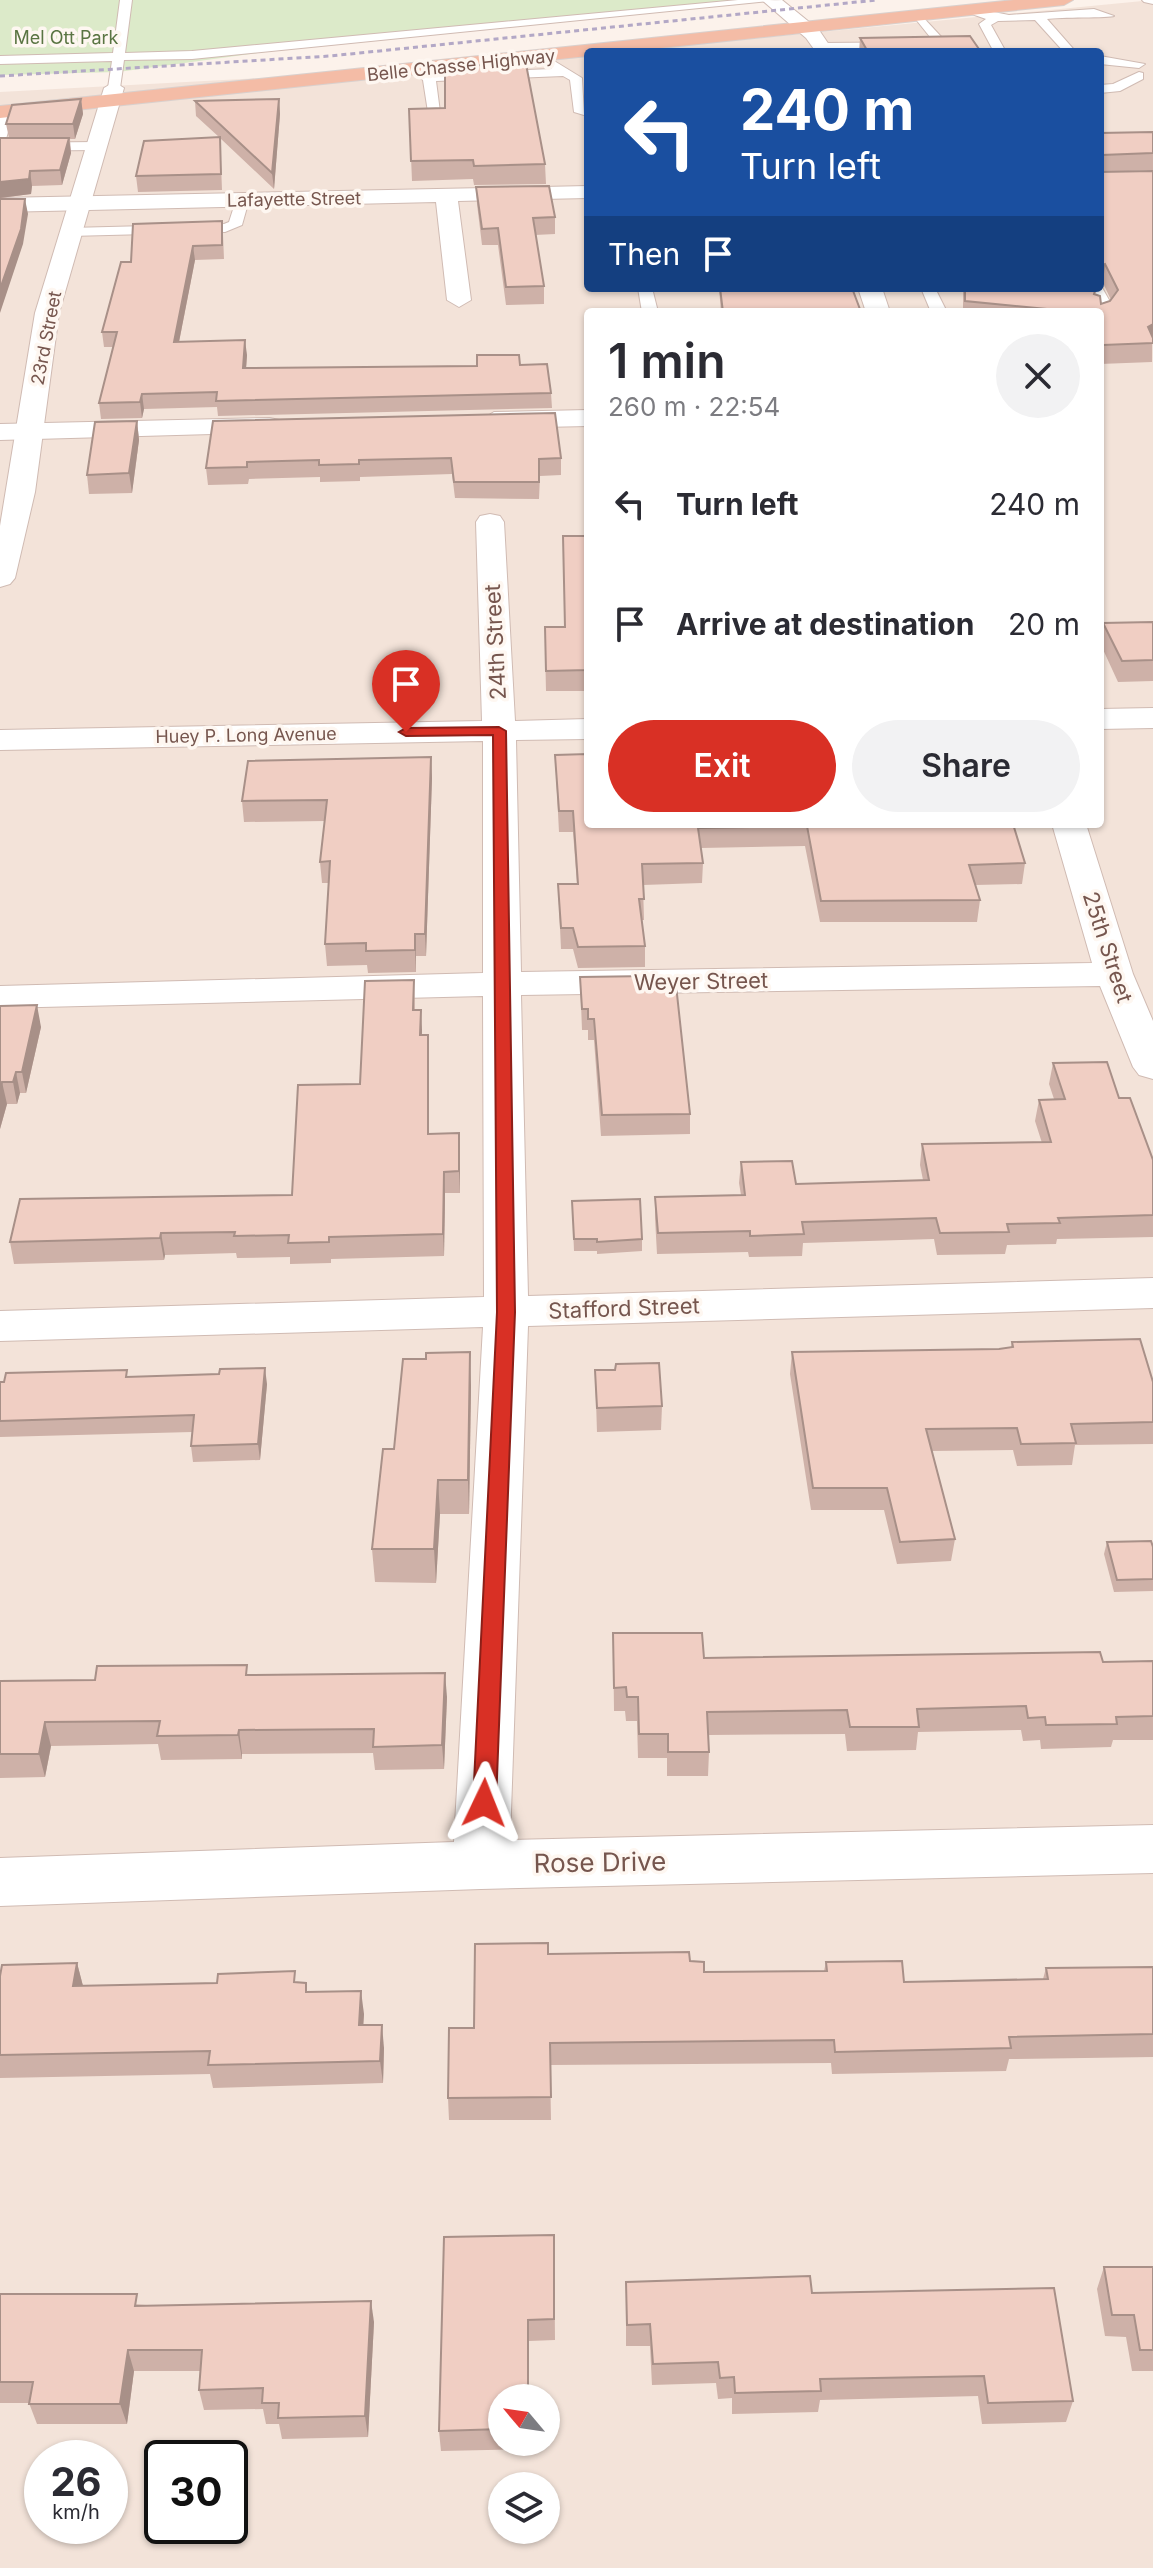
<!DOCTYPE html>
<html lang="en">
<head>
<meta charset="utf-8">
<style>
  body { margin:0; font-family:Inter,sans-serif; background:#f2f2f3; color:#2b2b33; height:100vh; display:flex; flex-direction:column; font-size:30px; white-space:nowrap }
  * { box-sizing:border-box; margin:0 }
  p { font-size:26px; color:#7c7c81 }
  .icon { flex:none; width:44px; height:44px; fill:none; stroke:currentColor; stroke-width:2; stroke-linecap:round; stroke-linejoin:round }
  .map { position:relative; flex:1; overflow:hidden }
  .sheet { position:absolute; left:584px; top:308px; width:520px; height:520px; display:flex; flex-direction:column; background:#fff; border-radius:8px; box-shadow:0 2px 6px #0004 }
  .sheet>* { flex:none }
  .top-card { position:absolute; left:584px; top:48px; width:520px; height:244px; border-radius:8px; box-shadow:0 2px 6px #0004; background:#1a4fa0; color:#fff; overflow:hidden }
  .needle { width:52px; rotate:299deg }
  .tools { position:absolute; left:488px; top:2384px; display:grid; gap:16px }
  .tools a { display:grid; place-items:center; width:72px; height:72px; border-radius:50%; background:#fff; box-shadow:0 2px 6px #0004; font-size:40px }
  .speed { position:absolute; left:24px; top:2440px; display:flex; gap:16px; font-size:40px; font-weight:700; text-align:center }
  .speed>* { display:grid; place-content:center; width:104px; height:104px; border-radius:50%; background:#fff; box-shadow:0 2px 6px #0004; line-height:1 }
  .speed small { font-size:20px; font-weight:400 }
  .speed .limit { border:4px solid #111; border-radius:12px; background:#fff; color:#111 }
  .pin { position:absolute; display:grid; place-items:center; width:68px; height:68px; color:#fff; margin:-82px -34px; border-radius:50% 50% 50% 0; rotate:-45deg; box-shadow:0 0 8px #0007 }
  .pin .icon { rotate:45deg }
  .me { position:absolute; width:88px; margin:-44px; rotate:2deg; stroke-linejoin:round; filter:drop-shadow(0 0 6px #0008) }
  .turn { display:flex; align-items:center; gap:28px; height:168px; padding:0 24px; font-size:36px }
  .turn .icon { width:104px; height:104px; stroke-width:2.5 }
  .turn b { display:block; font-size:56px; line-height:68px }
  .then { display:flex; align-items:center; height:76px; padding:0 24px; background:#0003; gap:16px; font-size:30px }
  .round { display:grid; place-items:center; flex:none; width:84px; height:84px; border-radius:42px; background:#f2f2f3 }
  .overview { display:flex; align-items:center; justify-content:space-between; height:136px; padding:0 24px }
  h1 { font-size:48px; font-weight:600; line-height:60px }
  .primary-button { display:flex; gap:16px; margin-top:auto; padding:16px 24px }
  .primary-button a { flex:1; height:92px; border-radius:48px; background:#d93025; color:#fff; font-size:32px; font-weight:600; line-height:92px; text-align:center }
  .primary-button a+a { background:#f2f2f3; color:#2b2b33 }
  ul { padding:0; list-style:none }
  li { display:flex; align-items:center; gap:24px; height:120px; padding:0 24px }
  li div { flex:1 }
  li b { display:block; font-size:30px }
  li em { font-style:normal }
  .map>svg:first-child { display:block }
  .residential { fill:#f3e3d9; fill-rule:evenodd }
  .green { fill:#dceac9 }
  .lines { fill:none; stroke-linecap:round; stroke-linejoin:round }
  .service-casing { stroke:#d0bbb3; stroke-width:2 }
  .minor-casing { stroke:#d0bbb3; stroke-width:2 }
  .tertiary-casing { stroke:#d0bbb3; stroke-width:2 }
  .trunk-casing { stroke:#d9d0cd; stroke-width:2 }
  .service { fill:#fff; fill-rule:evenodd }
  .minor { fill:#fff; fill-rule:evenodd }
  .tertiary { fill:#fff; fill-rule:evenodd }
  .trunk { fill:#f4bca6; fill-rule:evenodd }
  .rail { stroke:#b3a8c6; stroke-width:3; stroke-dasharray:5 4; stroke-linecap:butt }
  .wall { fill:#ceb1a8 }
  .shaded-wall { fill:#a89088 }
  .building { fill:#f0cec3; stroke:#a89088; stroke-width:2 }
  .route { fill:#d93025; stroke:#8d1f18; stroke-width:2 }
  .labels { text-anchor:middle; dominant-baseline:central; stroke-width:7; stroke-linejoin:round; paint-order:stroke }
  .far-park-label { font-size:18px; fill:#5a7543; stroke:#fef7f1 }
  .far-street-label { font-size:18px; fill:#76564e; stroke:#fef7f1 }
  .street-label { font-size:22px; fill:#76564e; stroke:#fef7f1 }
  .near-street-label { font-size:26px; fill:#76564e; stroke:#fef7f1 }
</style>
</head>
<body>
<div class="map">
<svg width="1153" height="2568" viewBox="0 0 1153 2568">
  <rect width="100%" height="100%" fill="#fcf2eb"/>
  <path class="residential" d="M1153,0V2568H0V92L467,67L588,55V288H1100V52H616ZM588,312H1100V824H588ZM502,2398H546V2442H502ZM42,2458H110V2526H42ZM162,2458H230V2526H162ZM502,2486H546V2530H502Z"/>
  <path class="green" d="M0,0H754L324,44L118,72L0,75Z"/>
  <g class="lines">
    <defs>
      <g id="service">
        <path d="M120,0H132L125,53L192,51L738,0H780L192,59L124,60L120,88L114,92L108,88L112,61L0,64V56L113,53Z"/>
        <path d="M1142,0H1153V4L1144,2Z"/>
        <path d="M973,8L1009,15L1094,9L1114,16C1110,18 1059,17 1047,19L1076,52H1064L1035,20L998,21L991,25L1006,52H994L979,24L986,19L969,13Z"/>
        <path d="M920,14L947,43V47L823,51L817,47L823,43L934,42L914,17Z"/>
        <path d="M1100,56L1145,64L1139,68L1100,64Z"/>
        <path d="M551,59L582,78L584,115L574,112L570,80L563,76L436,81L440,112L434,116L428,112L423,80L408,71L414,67L431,74L552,69L545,63Z"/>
        <path d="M1139,72L1143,73V79L1120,91L1100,93V85L1113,84Z"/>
        <path d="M8,107L14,111L6,139L0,143V117Z"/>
        <path d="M0,143L96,142L103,146L96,150L0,151Z"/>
        <path d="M237,197L249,200L242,225L225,232L70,236L63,232L70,228L224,224L229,222Z"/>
        <path d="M1100,284L1113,307L1105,318L1100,320V312H1094L1097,307L1090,288H1100Z"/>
        <path d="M638,288H652L658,312H642Z"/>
        <path d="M921,288H935L947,312H931Z"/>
      </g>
      <g id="minor">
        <path d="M782,0L819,30L834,52H816L806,38L763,1Z"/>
        <path d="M588,186V198L458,201L471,300L459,307L447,300L436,202L0,212V198Z"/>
        <path d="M858,288H882L890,312H866Z"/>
        <path d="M588,410V426L494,428L481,420L494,412Z"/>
        <path d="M270,418L279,420L283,426L279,432L0,440V424Z"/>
        <path d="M490,514L500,516L504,522L515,721L588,719V739L516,740L521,972L1092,963L1052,824H1086L1133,974L1153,1021V1079L1139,1075L1133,1067L1100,986L521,995L528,1296L1153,1278V1308L528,1326L510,1840L1153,1825V1873L481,1889L0,1906V1858L454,1842L483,1327L0,1341V1311L484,1297L483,996L0,1008V986L483,973V741L0,750V730L482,721L476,522L480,516Z"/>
        <path d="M1153,708V728L1100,729V709Z"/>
      </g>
      <path id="tertiary" d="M114,82L124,88L59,313L35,492L15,578L10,584L0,587V526L35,313L104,88Z"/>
      <path id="trunk" d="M1014,0H1073L1064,5L623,52H588V56L0,118V106Z"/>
    </defs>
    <use href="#service" class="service-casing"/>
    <use href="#minor" class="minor-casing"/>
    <use href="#tertiary" class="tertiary-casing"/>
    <use href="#trunk" class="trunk-casing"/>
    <use href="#service" class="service"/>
    <use href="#minor" class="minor"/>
    <use href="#tertiary" class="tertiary"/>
    <use href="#trunk" class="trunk"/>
    <path class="rail" d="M0,76L330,56L877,0"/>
  </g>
  <g class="wall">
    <path d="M860,38L981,52H859Z"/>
    <path d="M81,99L83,114L75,139H70L71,153L62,185L32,186L31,194L0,198V138H9L6,124Z"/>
    <path d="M279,99L280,114L274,189L220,138L222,190L138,192L136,176L219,137L196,116L195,101Z"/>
    <path d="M409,109L545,164L546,184L474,185L473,179L412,181Z"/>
    <path d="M1153,132V170L1104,172L1153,171L1152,362L1100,364V312H963V288H1096L1095,295L1101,304L1110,301L1111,300L1103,283H1100V133Z"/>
    <path d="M476,187L555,217V234L535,235L544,286V304L506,305L498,245H482L477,204Z"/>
    <path d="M223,235L224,259L195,260L179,342L247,355L246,368L520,365L551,393L552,408L218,416L217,407L144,409L142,418L101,419L99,403L113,347H104L102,332L131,262Z"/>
    <path d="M719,288L861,312H721Z"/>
    <path d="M137,421L139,440L132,493L89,494L87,475Z"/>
    <path d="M213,421L561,458V475L540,476L539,499L455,498L452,474L360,477V481L320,482V477L249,479L248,484L208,485L206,468Z"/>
    <path d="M588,536V691H546L545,648L565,627Z"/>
    <path d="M1153,622V681L1118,682L1100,643L1103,623Z"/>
    <path d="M555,755L1013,824L1025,863L1022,884L975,885L980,900L977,922H820L805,846L701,848L703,863L702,883L643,885L644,920H642L645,946V967L578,968L573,949H561L558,884H577L573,832H559Z"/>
    <path d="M431,757L432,778L426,956H416V972L368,973L367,965L327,966L325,944L329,883H322L320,862L325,821L244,822L242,801Z"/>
    <path d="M580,977L650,985L690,1114V1134L601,1136L594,1040H588V1030H582Z"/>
    <path d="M414,980L415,1010L422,1030V1035H428L429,1134L460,1154V1193H445L444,1256L331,1259V1263L290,1264V1257L237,1258L236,1253L165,1255L164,1260L14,1264L10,1242L292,1195L360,1084Z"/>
    <path d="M0,1006L41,1027L26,1093H20L17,1104H7L0,1129Z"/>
    <path d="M1053,1063L1119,1098L1153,1160V1237L1057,1239L1056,1244L1007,1245L1005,1254L937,1255L934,1239L803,1243L802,1256L749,1257L748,1252L657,1254L655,1218V1197L741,1195L739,1183L741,1162L796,1184L923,1180L920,1165L922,1144L1042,1143L1035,1121L1039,1100L1054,1099L1049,1084Z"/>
    <path d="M572,1201L642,1239V1251L597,1254V1251H574Z"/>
    <path d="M1012,1342L1153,1382V1444L1075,1445L1072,1465L1017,1466L1013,1450L932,1451L955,1539L951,1561L897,1564L884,1510H811L790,1374L792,1352L999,1349L1011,1347Z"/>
    <path d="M595,1370L662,1406L661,1430L597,1432Z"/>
    <path d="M128,1377L267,1384L260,1460L193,1462L191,1446L192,1432L0,1437V1382Z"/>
    <path d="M471,1386L469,1514H440L436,1583L375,1582L372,1549L394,1449Z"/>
    <path d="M1107,1542L1153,1547V1591L1114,1592L1104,1554Z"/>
    <path d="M613,1633L704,1658L1103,1662L1153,1661V1740H1113L1111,1747L1041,1749L1040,1740L1023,1741L1021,1730L918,1732L916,1750L847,1751L845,1734L708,1735L709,1752L708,1776H667V1758H638L637,1721H626L625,1711H614Z"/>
    <path d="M249,1675L447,1697L444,1769L375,1770L373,1753L242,1754V1759L161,1760L158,1744L51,1746L45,1777L0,1778V1681L95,1680Z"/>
    <path d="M548,1954L690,1961L704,1972L824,1971L826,1962L904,1982L1043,1979L1046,1968L1153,1967V2057L1009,2059L1006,2071L832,2074L831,2063L550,2065L551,2120H449L448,2098L474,2028Z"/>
    <path d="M77,1963L83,1986L297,1982L308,1992L364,2014L363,2025L384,2048L383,2083L213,2088L210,2074L0,2078V1976Z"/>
    <path d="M554,2235L555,2340L529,2341L502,2398V2442H529V2449L441,2451L439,2431Z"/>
    <path d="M1104,2267H1153V2371H1132L1126,2337L1105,2336L1097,2289Z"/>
    <path d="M626,2282L812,2293L1073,2401L1066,2422L982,2424L978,2396L820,2400L818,2412L732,2414V2398L718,2399L716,2383L652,2385L650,2346H626Z"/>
    <path d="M0,2294L374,2322L368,2437L282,2439L279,2424H266L263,2409L204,2410L199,2390L200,2371H134L127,2424H37L29,2403H0Z"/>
  </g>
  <g class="shaded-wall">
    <path d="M81,99L83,114L75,139L73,124Z"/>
    <path d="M279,99L280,114L274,189L272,173Z"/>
    <path d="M69,138L71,153L62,185L60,170Z"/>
    <path d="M30,171L32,186L31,194L0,198V182Z"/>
    <path d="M25,199L28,214L23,244L0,313V289Z"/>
    <path d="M193,246L195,260L176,357L174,342Z"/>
    <path d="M1105,264L1103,283H1100V266Z"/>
    <path d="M1153,324V341L1148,327Z"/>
    <path d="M245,340L247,355L245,383L243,368Z"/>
    <path d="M142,394L144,409L142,418L140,402Z"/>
    <path d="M137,421L139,440L132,493L129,473Z"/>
    <path d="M431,757L432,778L426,956L425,934Z"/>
    <path d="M415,934L416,956V972L415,950Z"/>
    <path d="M37,1005L41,1027L26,1093L22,1072Z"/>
    <path d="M421,1010L422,1030L421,1056L420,1035Z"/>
    <path d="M428,1035L429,1056V1155L428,1134Z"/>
    <path d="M16,1072L20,1093L17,1104L13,1082Z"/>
    <path d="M2,1082L7,1104L0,1129V1091Z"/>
    <path d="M459,1133L460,1154V1193L459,1171Z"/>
    <path d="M444,1172L445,1193L444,1256L443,1234Z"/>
    <path d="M161,1233L165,1255L164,1260L160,1238Z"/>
    <path d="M470,1352L471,1386L469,1514L468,1480Z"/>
    <path d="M265,1368L267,1384L260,1460L258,1444Z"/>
    <path d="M438,1480L440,1514L436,1583L434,1549Z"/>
    <path d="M445,1673L447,1697L444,1769L442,1745Z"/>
    <path d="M45,1722L51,1746L45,1777L39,1754Z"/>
    <path d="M239,1730L242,1754V1759L238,1735Z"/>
    <path d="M77,1963L83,1986H73Z"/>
    <path d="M361,1991L364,2014L362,2048L359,2025Z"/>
    <path d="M382,2025L384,2048L383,2083L380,2061Z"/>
    <path d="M371,2301L374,2322L368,2437L365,2416Z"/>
    <path d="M128,2350L134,2371L127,2424L120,2404Z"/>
  </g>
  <g class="building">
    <path d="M970,36L981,52H868L860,38Z"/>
    <path d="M526,64L545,164L474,166L473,160L411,161L409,109L445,108V66Z"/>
    <path d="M81,99L73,124H6L12,105Z"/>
    <path d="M279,99L272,173L195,101Z"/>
    <path d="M1153,132V153L1102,155L1100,172L1153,171V324L1148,327L1153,338V343L1103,345L1100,341V312H1078L965,301V288H1096L1094,294L1100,296L1101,304L1110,301L1118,290L1105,264L1100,266V133Z"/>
    <path d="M220,137L221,174L136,176L144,141Z"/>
    <path d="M0,138H69L60,170L30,171L29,179L0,182Z"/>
    <path d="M549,186L555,217L533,218L544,286L506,287L498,228L482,229L476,187Z"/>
    <path d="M0,199H25L21,229L0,289Z"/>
    <path d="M222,221V245L193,246L174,342L245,340L243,368L477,366V355H519L520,365L547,364L551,393L216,401L217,392L142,394L140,402L99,403L117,332H102L121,262H131L133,224Z"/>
    <path d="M720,288H852L861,312H723Z"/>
    <path d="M555,413L561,458L539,459V482H454L451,458L359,460V464L319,465V460L247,462V467L206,468L213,421Z"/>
    <path d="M137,421L129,473L87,475L95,422Z"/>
    <path d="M563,536H588V670L546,671L545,627H565Z"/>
    <path d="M1153,622V660L1122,661L1103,623Z"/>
    <path d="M588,754V824H1013L1025,863L969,865L980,900L821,901L807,826L698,828L703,863L642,864L644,899H639L645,946L578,947L573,928H561L558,884H578L573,811H559L555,755Z"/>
    <path d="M431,757L425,934H415V950L366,951V943L325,944L330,861L320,862L327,800L242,801L248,761Z"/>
    <path d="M649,976L650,985H676L690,1114L602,1115L594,1019H588V1009H582L580,977Z"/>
    <path d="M414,980L413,1010H421L420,1035H428V1134L459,1133V1171L444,1172L443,1234L329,1237V1242L288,1243L289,1235L234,1236L235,1232L161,1233L160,1238L10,1242L20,1199L292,1195L298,1085L360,1084L365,981Z"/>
    <path d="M37,1005L22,1072H16L13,1082H2L0,1091V1006Z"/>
    <path d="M1107,1062L1119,1098H1130L1153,1160V1215L1058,1218L1060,1223L1007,1224L1009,1232L940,1233L936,1218L802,1222L804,1234L750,1236V1231L658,1233L655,1197L745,1195L741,1162L792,1161L796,1184L929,1180L922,1144L1051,1142L1039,1100L1065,1099L1053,1063Z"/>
    <path d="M640,1199L642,1239L597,1242V1239H574L572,1201Z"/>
    <path d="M1140,1339L1153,1382V1422L1071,1424L1076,1443L1021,1444L1017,1428L926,1429L955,1539L900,1542L887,1488H813L792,1352L999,1349L1013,1347L1012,1342Z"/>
    <path d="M470,1352L468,1480H438L434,1549H372L383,1449H394L403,1359H426V1353Z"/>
    <path d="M659,1363L662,1406L597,1408L595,1370H615L616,1364Z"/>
    <path d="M265,1368L258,1444L191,1446L194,1415L0,1421V1382H4L6,1373L127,1370L126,1377L219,1374L220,1369Z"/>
    <path d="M1151,1541L1153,1547V1579L1117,1580L1107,1542Z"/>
    <path d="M613,1633H702L704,1658L1100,1652L1103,1662L1153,1661V1716L1116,1717L1117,1724L1046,1725L1045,1717L1028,1718L1026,1706L917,1709L919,1727H850L847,1710L707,1712L709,1752H668V1734H639L638,1697H627L626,1687L614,1688Z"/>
    <path d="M247,1665L246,1675L445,1673L442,1745L373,1747L374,1729L239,1730L238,1735L157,1736L160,1721L45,1722L39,1754H0V1681L95,1680L97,1666Z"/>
    <path d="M548,1943V1954L689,1952L690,1961L704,1962V1972L827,1971L826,1962L902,1961L904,1982L1048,1979L1046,1968L1153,1967V2034L1009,2037L1011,2048L835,2052L834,2040L550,2043L551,2097L448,2098L449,2028H474L475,1944Z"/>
    <path d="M77,1963L73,1986L217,1983L218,1974L295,1971L294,1982L306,1983V1992L361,1991L359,2025H382L380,2061L208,2065L210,2051L0,2055V1976L2,1965Z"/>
    <path d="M554,2235V2319L528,2320V2398H502V2429L439,2431L444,2237Z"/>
    <path d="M1104,2267H1153V2350H1140L1134,2315H1112Z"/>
    <path d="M810,2276L812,2293L1054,2288L1073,2401L988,2403L984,2376L820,2379L821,2391L735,2393L734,2377L720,2378L718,2362L653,2364L650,2324L627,2325L626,2282Z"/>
    <path d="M0,2294H137L135,2306L371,2301L365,2416L278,2418L279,2403H262L263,2388L199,2390L202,2350H128L120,2404H29L33,2382H0Z"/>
  </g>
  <path class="route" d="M499,727L506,731L515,1312L496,1803L492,1810H476L473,1803L497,1312L493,735L406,736L399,732L406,728Z"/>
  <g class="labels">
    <g class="far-park-label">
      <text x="66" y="37">Mel Ott Park</text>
    </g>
    <g class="far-street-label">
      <text transform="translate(461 65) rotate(-6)">Belle Chasse Highway</text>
      <text transform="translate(294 199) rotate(-1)">Lafayette Street</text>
      <text transform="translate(46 338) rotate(-79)">23rd Street</text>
      <text transform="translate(246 735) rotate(-1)">Huey P. Long Avenue</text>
    </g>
    <g class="street-label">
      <text transform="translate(495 642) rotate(-93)">24th Street</text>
      <text transform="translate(1108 947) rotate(72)">25th Street</text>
      <text transform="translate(701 981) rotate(-1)">Weyer Street</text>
      <text transform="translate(624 1308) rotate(-2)">Stafford Street</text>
    </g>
    <g class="near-street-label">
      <text transform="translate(600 1862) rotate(-1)">Rose Drive</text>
    </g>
  </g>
</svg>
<div class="tools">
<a><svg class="needle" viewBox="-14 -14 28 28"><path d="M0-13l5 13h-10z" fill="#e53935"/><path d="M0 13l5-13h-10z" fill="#7c7c81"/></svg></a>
<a><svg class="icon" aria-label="layers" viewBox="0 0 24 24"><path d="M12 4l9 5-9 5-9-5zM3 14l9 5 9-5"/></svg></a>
</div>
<div class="speed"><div>26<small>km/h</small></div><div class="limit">30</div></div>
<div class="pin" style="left:406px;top:732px;background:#d93025"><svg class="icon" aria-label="arrive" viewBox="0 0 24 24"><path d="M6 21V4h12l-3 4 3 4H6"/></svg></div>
<svg class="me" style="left:484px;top:1803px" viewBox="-20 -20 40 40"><path d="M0-17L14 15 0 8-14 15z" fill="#d93025" stroke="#fff" stroke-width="4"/></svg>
<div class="top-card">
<div class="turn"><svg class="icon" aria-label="left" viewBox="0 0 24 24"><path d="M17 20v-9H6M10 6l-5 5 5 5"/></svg><div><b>240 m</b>Turn left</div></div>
<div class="then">Then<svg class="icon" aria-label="arrive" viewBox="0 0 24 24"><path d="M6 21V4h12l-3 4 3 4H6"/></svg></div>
</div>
<section class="sheet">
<div class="overview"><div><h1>1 min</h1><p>260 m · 22:54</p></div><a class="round"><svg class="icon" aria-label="close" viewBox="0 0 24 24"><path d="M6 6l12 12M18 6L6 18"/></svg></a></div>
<ul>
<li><svg class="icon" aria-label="left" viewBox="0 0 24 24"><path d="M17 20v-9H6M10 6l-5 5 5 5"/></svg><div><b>Turn left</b></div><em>240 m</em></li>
<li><svg class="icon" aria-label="arrive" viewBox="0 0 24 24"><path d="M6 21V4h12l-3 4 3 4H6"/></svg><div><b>Arrive at destination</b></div><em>20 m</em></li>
</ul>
<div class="primary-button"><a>Exit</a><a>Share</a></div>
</section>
</div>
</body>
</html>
